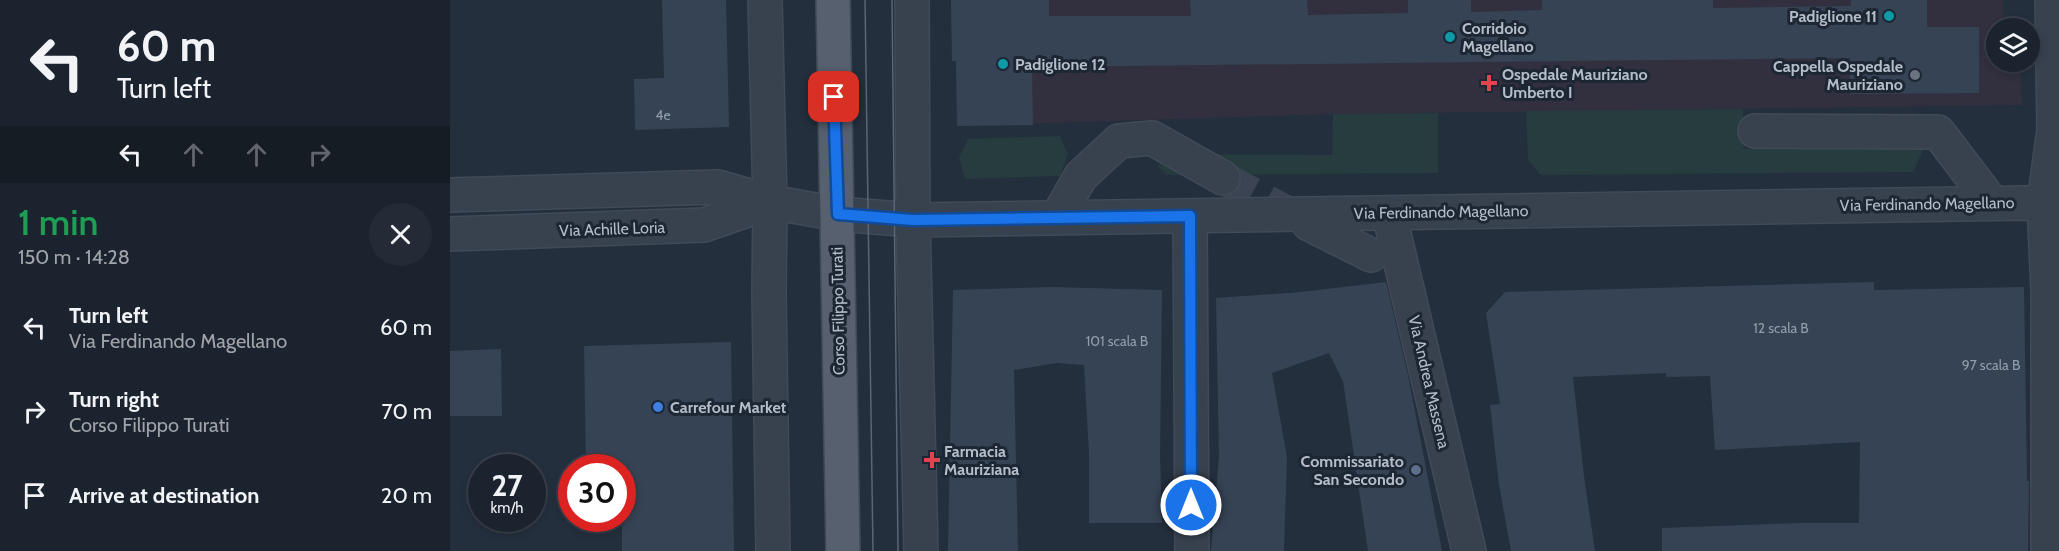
<!DOCTYPE html>
<html lang="en">
<head>
<meta charset="utf-8">
<style>
  body { margin:0; font-family:Cabin,sans-serif; background:#242b36; color:#f1f3f6; height:100vh; display:flex; flex-direction:column; font-size:22px; white-space:nowrap }
  * { box-sizing:border-box; margin:0 }
  p { font-size:20px; color:#a0a4aa }
  .icon { flex:none; width:33px; height:33px; fill:none; stroke:currentColor; stroke-width:2; stroke-linecap:round; stroke-linejoin:round }
  .map { position:relative; flex:1; overflow:hidden }
  .panel { display:flex; flex-direction:column; background:#1b232e; width:450px }
  .panel>* { flex:none }
  .guide { background:#1b232e; color:#f1f3f6; overflow:hidden }
  .buttons { position:absolute; left:1536px; top:18px; display:grid; gap:12px }
  .buttons a { display:grid; place-items:center; width:54px; height:54px; border-radius:50%; background:#1b232e; box-shadow:0 3px 9px #0003,0 0 0 2px #39404a; font-size:30px }
  .speed { position:absolute; left:18px; top:454px; display:flex; gap:12px; font-size:30px; font-weight:700; text-align:center }
  .speed>* { display:grid; place-content:center; width:78px; height:78px; border-radius:50%; background:#1b232e; box-shadow:0 3px 9px #0003,0 0 0 2px #39404a; line-height:1 }
  .speed small { font-size:15px; font-weight:400 }
  .speed .limit { border:9px solid #d22; background:#fff; color:#111 }
  .pin { position:absolute; display:grid; place-items:center; width:51px; height:51px; color:#fff; margin:-26px; border-radius:12px; box-shadow:0 3px 9px #0006 }
  .me { position:absolute; width:66px; margin:-33px; rotate:0deg; stroke-linejoin:round; filter:drop-shadow(0 0 4px #0008) }
  .turn { display:flex; align-items:center; gap:21px; height:126px; padding:0 18px; font-size:27px }
  .turn .icon { width:78px; height:78px; stroke-width:2.5 }
  .turn b { display:block; font-size:42px; line-height:51px }
  .lanes { display:flex; align-items:center; height:57px; padding:0 18px; background:#0003; justify-content:center; gap:30px; direction:ltr }
  .lanes .off { opacity:.35 }
  .round { display:grid; place-items:center; flex:none; width:63px; height:63px; border-radius:32px; background:#242b36 }
  .headline { display:flex; align-items:center; justify-content:space-between; height:102px; padding:0 18px }
  h1 { font-size:36px; font-weight:600; line-height:45px; color:#1e9e55 }
  ul { padding:0; list-style:none }
  li { display:flex; align-items:center; gap:18px; height:84px; padding:0 18px }
  li div { flex:1 }
  li b { display:block; font-size:22px }
  li em { font-style:normal }
  main { display:flex; flex:1; min-height:0 }
  .map>svg:first-child { display:block }
  .medical { fill:#32303f }
  .green { fill:#263c3f }
  .building { fill:#364354 }
  .lines { fill:none; stroke-linecap:round; stroke-linejoin:round }
  .minor-tunnel { stroke:#3a4453; stroke-width:33; stroke-dasharray:33 16; stroke-linecap:butt }
  .minor-casing { stroke:#414a57; stroke-width:36 }
  .major-casing { stroke:#414a57; stroke-width:36 }
  .minor { stroke:#38414e; stroke-width:33 }
  .major { stroke:#56606e; stroke-width:33 }
  .tram { stroke:#5a6575; stroke-width:1.5 }
  .route-casing { stroke:#114b97; stroke-width:15 }
  .route { stroke:#1a73e8; stroke-width:10 }
  .culture-dot { fill:#0f9aa8; stroke:#1d2633; stroke-width:2 }
  .worship-dot { fill:#6b7280; stroke:#1d2633; stroke-width:2 }
  .health-dot { fill:#e0444e; stroke:#1d2633; stroke-width:2 }
  .shop-dot { fill:#3f7fe0; stroke:#1d2633; stroke-width:2 }
  .service-dot { fill:#5c6f8a; stroke:#1d2633; stroke-width:2 }
  .labels { text-anchor:middle; dominant-baseline:central; stroke-width:6; stroke-linejoin:round; paint-order:stroke }
  .number-label { font-size:14px; fill:#929caa }
  .poi-label { font-size:16px; font-weight:bold; fill:#b4bcc9; stroke:#1d2633; text-anchor:start }
  .street-label { font-size:16px; fill:#b4bcc9; stroke:#1d2633 }
</style>
</head>
<body>
<main>
<section class="panel">
<div class="guide">
<div class="turn"><svg class="icon" aria-label="left" viewBox="0 0 24 24"><path d="M17 20v-9H6M10 6l-5 5 5 5"/></svg><div><b>60 m</b>Turn left</div></div>
<div class="lanes"><svg class="icon" aria-label="left" viewBox="0 0 24 24"><path d="M17 20v-9H6M10 6l-5 5 5 5"/></svg><svg class="icon off" aria-label="ahead" viewBox="0 0 24 24"><path d="M12 20V5M6 11l6-6 6 6"/></svg><svg class="icon off" aria-label="ahead" viewBox="0 0 24 24"><path d="M12 20V5M6 11l6-6 6 6"/></svg><svg class="icon off" aria-label="right" viewBox="0 0 24 24"><path d="M7 20v-9h11M14 6l5 5-5 5"/></svg></div>
</div>
<div class="headline"><div><h1>1 min</h1><p>150 m · 14:28</p></div><a class="round"><svg class="icon" aria-label="close" viewBox="0 0 24 24"><path d="M6 6l12 12M18 6L6 18"/></svg></a></div>
<ul>
<li><svg class="icon" aria-label="left" viewBox="0 0 24 24"><path d="M17 20v-9H6M10 6l-5 5 5 5"/></svg><div><b>Turn left</b><p>Via Ferdinando Magellano</p></div><em>60 m</em></li>
<li><svg class="icon" aria-label="right" viewBox="0 0 24 24"><path d="M7 20v-9h11M14 6l5 5-5 5"/></svg><div><b>Turn right</b><p>Corso Filippo Turati</p></div><em>70 m</em></li>
<li><svg class="icon" aria-label="arrive" viewBox="0 0 24 24"><path d="M6 21V4h12l-3 4 3 4H6"/></svg><div><b>Arrive at destination</b></div><em>20 m</em></li>
</ul>
</section>
<div class="map">
<svg width="1609" height="551" viewBox="0 0 1609 551">
  <rect width="100%" height="100%" fill="#242f3e"/>
  <path class="medical" d="M501,0H1553L1554,28H1546V62H1570L1572,105L883,114L507,126L506,61H502Z"/>
  <g class="green">
    <path d="M1293,109L1294,149L1475,146L1463,172L1091,175L1078,160L1076,111Z"/>
    <path d="M988,113V173L716,175L708,166L715,154L882,155L883,114Z"/>
    <path d="M610,136L618,154L610,176L515,179L509,158L518,139Z"/>
  </g>
  <g class="building">
    <path d="M212,0H276L279,127L185,130L184,79L214,78Z"/>
    <path d="M501,0H599V16H741L740,0H857L858,15L958,13V0H1021V12L1092,10V0H1263V8L1401,6V0H1477V27H1529V93L1400,94V58L582,67L583,125L507,126L506,61H502Z"/>
    <path d="M936,282L958,375L992,551H918L893,381L879,353L822,373L837,457L834,551H761L769,457L766,298L851,292Z"/>
    <path d="M1424,282V290L1574,287L1577,481H1579L1578,551H1212V528L1348,523H1409L1410,442L1265,450L1260,376L1216,377V373L1123,377L1134,476L1145,551H1061L1049,485L1040,405L1050,404L1036,313L1055,292Z"/>
    <path d="M602,287L712,290L710,456L712,523H639V453L634,365L606,363L564,370L568,551H498L503,290Z"/>
    <path d="M281,342L284,551H172V468H136L134,346Z"/>
    <path d="M51,349L52,416H0V351Z"/>
  </g>
  <g class="lines">
    <path class="minor-tunnel" d="M773,178L852,220"/>
    <defs>
      <g id="minor">
        <path d="M315,0L320,202L319,293L323,551"/>
        <path d="M462,0L463,220L471,551"/>
        <path d="M1305,131L1488,132L1542,203"/>
        <path d="M0,195L268,187L320,202L388,214L463,220L1576,203L1609,204"/>
        <path d="M939,213L1019,551"/>
        <path d="M740,216L742,551"/>
        <path d="M607,218L631,176L669,141L702,138L773,178"/>
        <path d="M859,224L921,255"/>
        <path d="M0,234L254,225L320,202"/>
        <path d="M1598,551V291L1594,203L1604,130L1602,0"/>
      </g>
      <path id="major" d="M383,0L393,551"/>
    </defs>
    <use href="#minor" class="minor-casing"/>
    <use href="#major" class="major-casing"/>
    <use href="#minor" class="minor"/>
    <use href="#major" class="major"/>
    <g class="tram">
      <path d="M415,0L423,551"/>
      <path d="M442,0L448,551"/>
    </g>
  </g>
  <g class="lines">
    <defs>
      <path id="route" d="M384,97L388,214L463,220L740,216L741,505"/>
    </defs>
    <use href="#route" class="route-casing"/>
    <use href="#route" class="route"/>
  </g>
  <g class="culture-dot">
    <circle cx="1439" cy="16" r="6"/>
    <circle cx="1000" cy="37" r="6"/>
    <circle cx="553" cy="64" r="6"/>
  </g>
  <circle class="worship-dot" cx="1465" cy="75" r="6"/>
  <g class="health-dot">
    <path d="M1036 74h6v6h6v6h-6v6h-6v-6h-6v-6h6z"/>
    <path d="M479 451h6v6h6v6h-6v6h-6v-6h-6v-6h6z"/>
  </g>
  <circle class="shop-dot" cx="208" cy="407" r="6"/>
  <circle class="service-dot" cx="966" cy="470" r="6"/>
  <g class="labels">
    <g class="number-label">
      <text x="213" y="115">4e</text>
      <text x="1331" y="328">12 scala B</text>
      <text x="667" y="341">101 scala B</text>
      <text x="1541" y="365">97 scala B</text>
    </g>
    <g class="poi-label">
      <text x="1427" y="16" text-anchor="end">Padiglione 11</text>
      <text x="1012" y="28">Corridoio<tspan x="1012" dy="18">Magellano</tspan></text>
      <text x="565" y="64">Padiglione 12</text>
      <text x="1453" y="66" text-anchor="end">Cappella Ospedale<tspan x="1453" dy="18">Mauriziano</tspan></text>
      <text x="1052" y="74">Ospedale Mauriziano<tspan x="1052" dy="18">Umberto I</tspan></text>
      <text x="220" y="407">Carrefour Market</text>
      <text x="494" y="451">Farmacia<tspan x="494" dy="18">Mauriziana</tspan></text>
      <text x="954" y="461" text-anchor="end">Commissariato<tspan x="954" dy="18">San Secondo</tspan></text>
    </g>
    <g class="street-label">
      <text transform="translate(1477 204) rotate(-1)">Via Ferdinando Magellano</text>
      <text transform="translate(991 212) rotate(-1)">Via Ferdinando Magellano</text>
      <text transform="translate(162 229) rotate(-2)">Via Achille Loria</text>
      <text transform="translate(388 311) rotate(-91)">Corso Filippo Turati</text>
      <text transform="translate(979 382) rotate(77)">Via Andrea Massena</text>
    </g>
  </g>
</svg>
<div class="buttons">
<a><svg class="icon" aria-label="layers" viewBox="0 0 24 24"><path d="M12 4l9 5-9 5-9-5zM3 14l9 5 9-5"/></svg></a>
</div>
<div class="speed"><div>27<small>km/h</small></div><div class="limit">30</div></div>
<div class="pin" style="left:384px;top:97px;background:#d93025"><svg class="icon" aria-label="arrive" viewBox="0 0 24 24"><path d="M6 21V4h12l-3 4 3 4H6"/></svg></div>
<svg class="me" style="left:741px;top:505px" viewBox="-20 -20 40 40"><circle r="17" fill="#1a73e8" stroke="#fff" stroke-width="3"/><path d="M0-11L8 9 0 5-8 9z" fill="#fff"/></svg>
</div>
</main>
</body>
</html>
